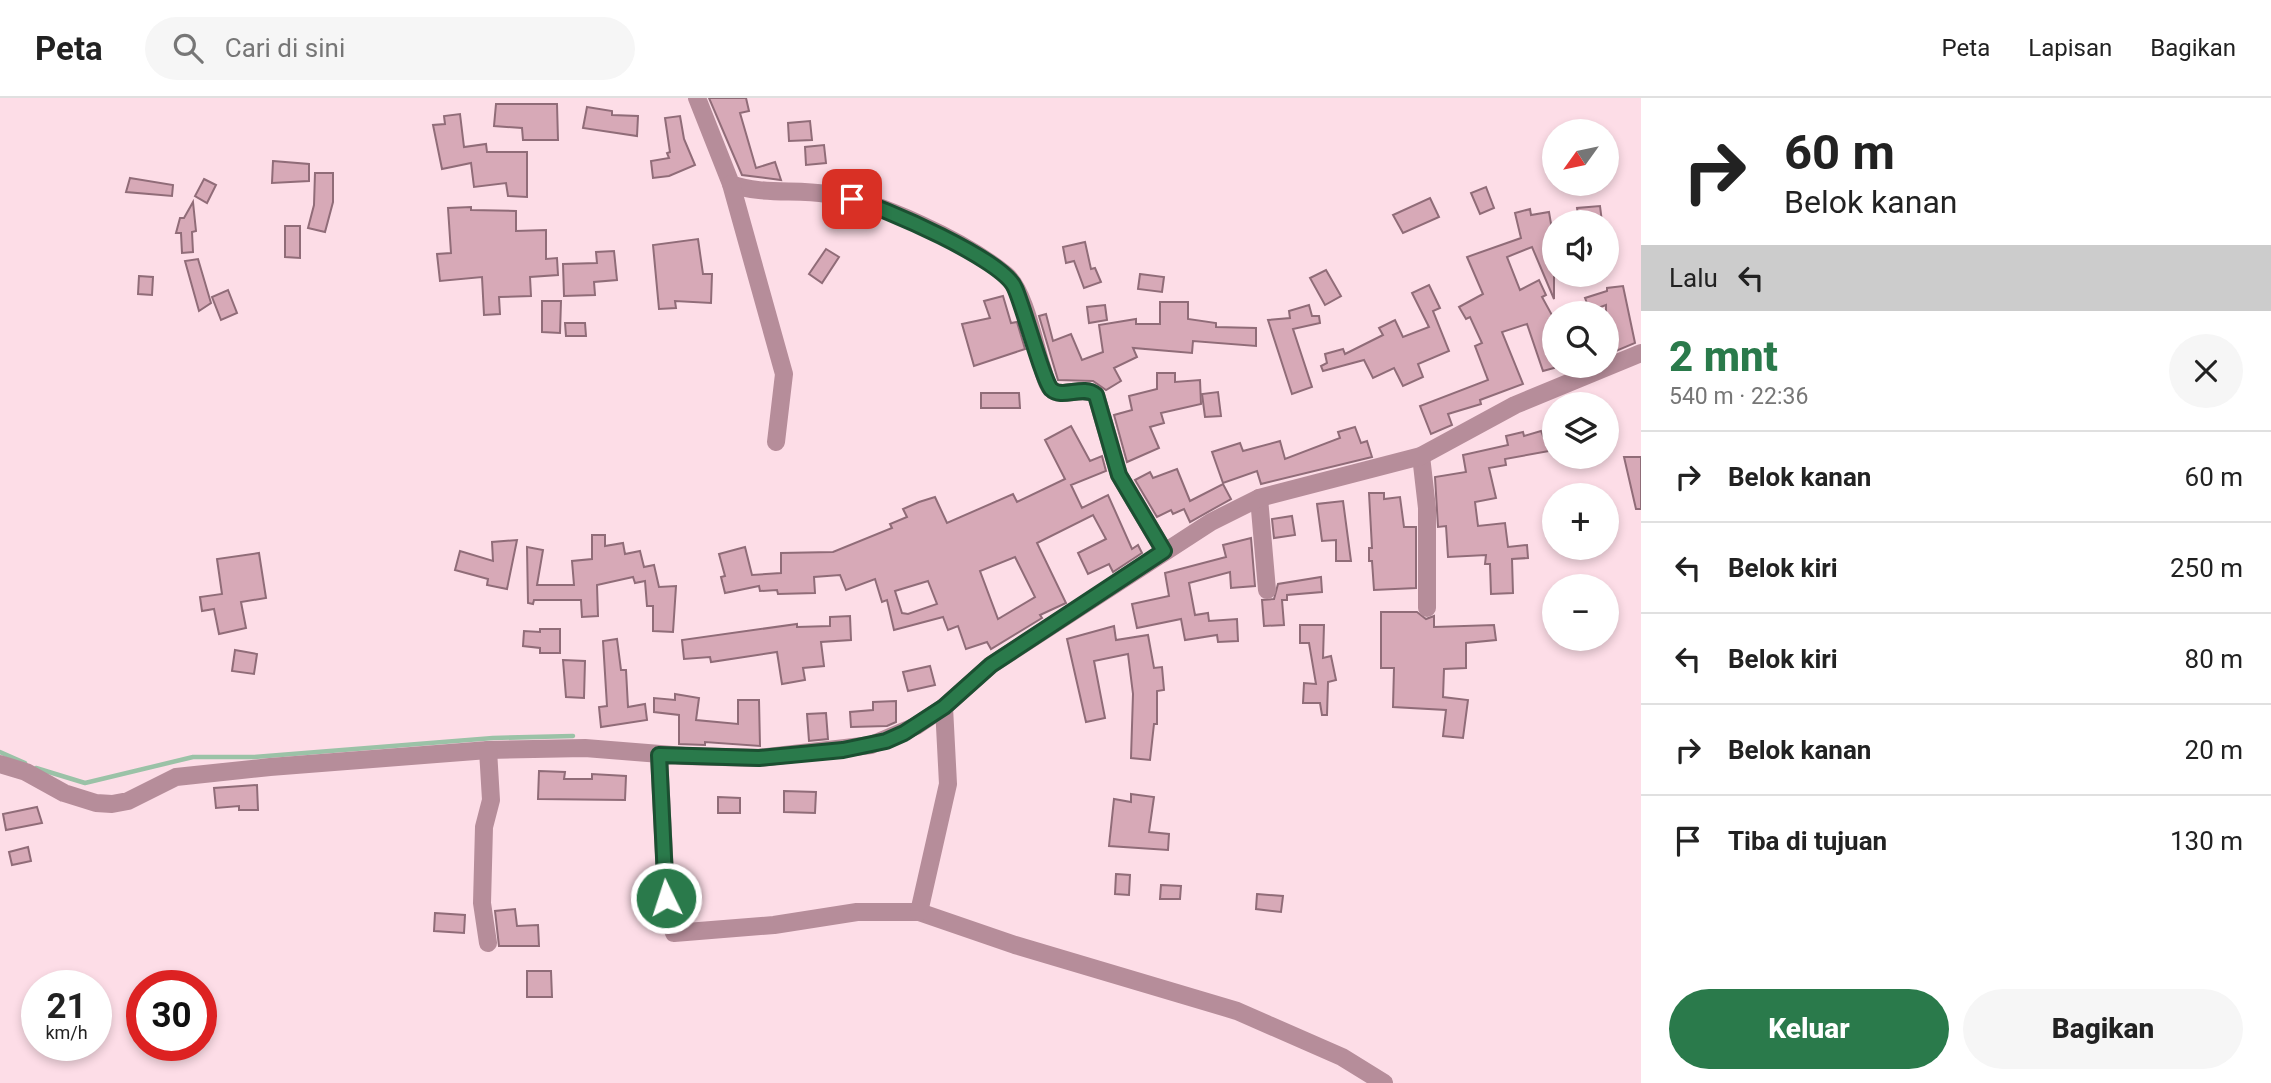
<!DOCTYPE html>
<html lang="id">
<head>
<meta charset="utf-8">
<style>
  body { margin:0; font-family:Roboto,sans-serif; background:#f6f6f6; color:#222; height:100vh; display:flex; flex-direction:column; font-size:26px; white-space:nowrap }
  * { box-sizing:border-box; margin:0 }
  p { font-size:23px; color:#767676 }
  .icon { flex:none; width:38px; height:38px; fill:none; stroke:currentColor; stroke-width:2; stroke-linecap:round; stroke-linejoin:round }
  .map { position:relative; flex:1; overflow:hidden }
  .details { display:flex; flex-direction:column; background:#fff; width:630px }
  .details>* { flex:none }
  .top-card { background:#fff; color:#222; overflow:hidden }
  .needle { width:46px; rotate:237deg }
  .buttons { position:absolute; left:1542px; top:21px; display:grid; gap:14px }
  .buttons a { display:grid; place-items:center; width:77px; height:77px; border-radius:50%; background:#fff; box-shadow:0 4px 10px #0003; font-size:35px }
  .speed { position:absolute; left:21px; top:872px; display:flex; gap:14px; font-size:35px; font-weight:700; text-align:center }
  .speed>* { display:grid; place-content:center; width:91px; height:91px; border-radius:50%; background:#fff; box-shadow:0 4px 10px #0003; line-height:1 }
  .speed small { font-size:18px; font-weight:400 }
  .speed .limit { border:10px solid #d22; background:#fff; color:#111 }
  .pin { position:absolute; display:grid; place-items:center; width:60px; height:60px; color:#fff; margin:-30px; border-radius:14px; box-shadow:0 4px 10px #0006 }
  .me { position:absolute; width:77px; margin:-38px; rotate:356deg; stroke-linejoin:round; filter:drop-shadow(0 0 5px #0008) }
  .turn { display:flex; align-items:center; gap:24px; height:147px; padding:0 28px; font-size:32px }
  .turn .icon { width:91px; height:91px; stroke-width:2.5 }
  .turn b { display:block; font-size:49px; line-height:60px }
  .then { display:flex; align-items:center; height:66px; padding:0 28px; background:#0003; gap:14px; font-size:26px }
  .round { display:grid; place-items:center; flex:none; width:74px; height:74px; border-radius:37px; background:#f6f6f6 }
  .overview { display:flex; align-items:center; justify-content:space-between; height:119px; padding:0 28px }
  h1 { font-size:42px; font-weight:800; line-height:52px; color:#2a7a4b }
  .action { display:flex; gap:14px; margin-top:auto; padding:14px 28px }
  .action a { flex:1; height:80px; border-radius:42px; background:#2a7a4b; color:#fff; font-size:28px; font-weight:800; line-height:80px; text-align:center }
  .action a+a { background:#f6f6f6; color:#222 }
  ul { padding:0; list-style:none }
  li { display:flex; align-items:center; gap:21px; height:91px; padding:0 28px; border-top:2px solid #e0e0e0 }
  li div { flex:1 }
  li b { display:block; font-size:26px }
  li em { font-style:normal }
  header { display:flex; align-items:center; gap:42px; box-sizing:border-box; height:98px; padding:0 35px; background:#fff; border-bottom:2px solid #e0e0e0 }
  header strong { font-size:33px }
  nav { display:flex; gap:38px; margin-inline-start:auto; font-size:24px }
  .search { width:490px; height:63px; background:#f6f6f6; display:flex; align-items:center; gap:18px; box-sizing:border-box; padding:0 24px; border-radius:38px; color:#767676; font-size:26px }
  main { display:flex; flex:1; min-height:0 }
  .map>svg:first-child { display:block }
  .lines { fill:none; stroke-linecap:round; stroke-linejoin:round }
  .stream { stroke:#9bc2a7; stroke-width:4.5 }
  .building { fill:#d7a9b7; stroke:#906c78; stroke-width:2; fill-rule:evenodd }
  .minor { stroke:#b68d9a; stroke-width:18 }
  .route-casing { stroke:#1b4f31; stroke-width:18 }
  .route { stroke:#2a7a4b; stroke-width:12 }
</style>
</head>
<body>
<header>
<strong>Peta</strong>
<div class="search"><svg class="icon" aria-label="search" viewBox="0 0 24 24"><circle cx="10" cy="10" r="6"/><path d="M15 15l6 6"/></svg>Cari di sini</div>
<nav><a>Peta</a><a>Lapisan</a><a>Bagikan</a></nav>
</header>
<main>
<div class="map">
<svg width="1641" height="985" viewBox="0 0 1641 985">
  <rect width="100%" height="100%" fill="#fddde7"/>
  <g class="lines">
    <g class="stream">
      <path d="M0,654L25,665"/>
      <path d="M36,670L85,685L193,659H254L493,640L573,638"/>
    </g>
  </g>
  <g class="building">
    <path d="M709,0H746L749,13L740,15L756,70L775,64L781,82L742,77Z"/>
    <path d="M496,6H557L558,42H523L522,30L494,28Z"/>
    <path d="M587,9L612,13V17L638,18L637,38L583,30Z"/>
    <path d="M460,16L464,49L486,46L487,54H527V99L508,98L506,85L474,89L471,65L442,71L433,27L445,26L444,18Z"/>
    <path d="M680,18L684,41L695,67L669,78L653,80L651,63L669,60L667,55L670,54L665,20Z"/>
    <path d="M810,23L812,42L789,43L788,25Z"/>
    <path d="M824,47L826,65L806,67L805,49Z"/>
    <path d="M273,63L309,66V83L272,85Z"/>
    <path d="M315,75H333V104L325,134L308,130L314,107Z"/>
    <path d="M130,80L173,87L172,98L126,94Z"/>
    <path d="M204,81L216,87L207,105L195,98Z"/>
    <path d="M1486,89L1494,110L1480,116L1471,95Z"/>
    <path d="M1430,100L1439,119L1403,135L1393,117Z"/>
    <path d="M193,104L196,133L192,134L193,154L182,155L181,135H176L180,120H184Z"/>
    <path d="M1600,108L1602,124H1579L1577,110Z"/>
    <path d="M471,109V112L516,113V133L546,132V161L557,160L558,177L530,179L531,198L499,199L500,216L484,217L482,179L440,183L437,156L451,155L448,110Z"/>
    <path d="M1530,111L1531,117L1549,114L1554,143V201L1532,149L1507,159L1520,192L1539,182L1546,197L1542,199L1553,219L1549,221L1554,236V270L1543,273L1527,226L1502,234L1523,286L1480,302L1481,306L1448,316L1452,327L1431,336L1420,308L1488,282L1475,248L1482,245L1470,219L1466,221L1459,209L1483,196L1467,159L1521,140L1515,115Z"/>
    <path d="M285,128H300V160L285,159Z"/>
    <path d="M698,141L703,176H712L711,205L675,203L676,210L659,211L653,147Z"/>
    <path d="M1085,144L1091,171L1095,170L1101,184L1084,190L1074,163L1066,165L1063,149Z"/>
    <path d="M826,151L839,159L822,185L809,176Z"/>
    <path d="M614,153L617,182L594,184L595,197L564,198L563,166L597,165L596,154Z"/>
    <path d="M198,161L211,205L199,213L185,163Z"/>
    <path d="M1326,172L1341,198L1325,207L1310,180Z"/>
    <path d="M1140,176L1164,179L1162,194L1138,191Z"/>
    <path d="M139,178L153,179L152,197L138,196Z"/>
    <path d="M1429,187L1440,210L1433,213L1449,253L1418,266L1423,279L1403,288L1394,270L1373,280L1364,262L1323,273L1321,268L1327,265L1325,256L1343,251L1345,256L1383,237L1379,230L1395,222L1403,239L1429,229L1412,195Z"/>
    <path d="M1623,188L1635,245L1616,253L1615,250L1606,252V207L1590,213L1585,200L1607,193V190Z"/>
    <path d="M228,192L237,215L221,222L212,199Z"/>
    <path d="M1003,198L1011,225L1017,224L1025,251L974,268L962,226L990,220L984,203Z"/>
    <path d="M542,203H561L560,235L542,234Z"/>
    <path d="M1160,204H1188V221L1216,225V229L1256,230V248L1193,243L1192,255L1133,250L1137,259L1114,270L1121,283L1106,292L1093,283L1058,282L1039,218L1046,216L1053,243L1071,236L1082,262L1103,254L1099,227L1136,221V226H1160Z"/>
    <path d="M1105,207L1107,222L1089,225L1087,209Z"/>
    <path d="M1309,207L1312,218H1319L1320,225L1293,231L1312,289L1292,296L1268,222L1290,220L1289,213Z"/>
    <path d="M565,225H585L586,238H566Z"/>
    <path d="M1157,275H1175V284L1200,282L1201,306L1161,315L1164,325L1150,329L1159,350L1127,364L1114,317L1132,312L1129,298L1157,291Z"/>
    <path d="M1218,294L1221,318L1205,319L1202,296Z"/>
    <path d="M981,295H1019L1020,310H981Z"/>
    <path d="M1071,328L1090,363L1102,358L1106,373L1071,387L1082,410L1108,397L1132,451L1138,447L1142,455L1113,474L1109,466L1088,476L1078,455L1106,441L1093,417L1037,445L1066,505L1040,517L1042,520L991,551L987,544L966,551L958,528L948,532L943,519L894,532L887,502L882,504L875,481L846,492L840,477L814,479L815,495L778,496L777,492L760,493L759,488L725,495L721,479L725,478L719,456L745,449L752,477L781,475V455L833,454L892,430L890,426L907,419L903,411L919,404L935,399L947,425L1013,396L1017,404L1065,381L1045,342ZM1015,459L1035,499L998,521L980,473ZM928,483L937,506L908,516L902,515L895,493Z"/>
    <path d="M1355,329L1361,345L1367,343L1372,359L1261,386L1257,373L1223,385L1212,354L1240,345L1243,353L1280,343L1285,361L1340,340L1338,334Z"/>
    <path d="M1541,333L1549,353L1505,361L1506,367L1489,370L1496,400L1475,404L1478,428L1505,425L1508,449L1527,447L1528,460L1512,461L1513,495L1491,496L1490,466H1485L1486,457L1448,459L1446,428L1438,429L1435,379L1466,374L1463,357L1508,347L1506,338L1523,334L1524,338Z"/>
    <path d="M1624,359H1641V411H1636Z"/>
    <path d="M1177,371L1190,403L1223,386L1231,401L1190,424L1184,411L1173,416L1171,412L1157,419L1135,382L1150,374L1153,380Z"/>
    <path d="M1369,395H1384V401L1400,399L1404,429H1416V490L1374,492L1372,463H1369V450H1372Z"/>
    <path d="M1343,403L1351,463H1336V442L1322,443L1317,406Z"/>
    <path d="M1292,418L1295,437L1274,440L1272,421Z"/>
    <path d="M592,437H605V448L623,445L625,456L640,453L644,469L654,467L659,489L676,488L673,534L653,533V508H647L645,483L635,485L633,479L597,487L598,518L582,519L581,502H534L533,506L528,505L527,449L543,452L537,487H574L572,463L592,461Z"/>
    <path d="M1251,440L1255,488L1231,490L1230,474L1189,485L1195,517L1208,515L1209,523L1237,521L1238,543L1218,544L1217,537L1185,542L1181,521L1137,530L1132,506L1169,498L1165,475L1226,459L1223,447Z"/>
    <path d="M517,442L507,491L487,487L488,481L455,472L460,453L493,463L492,444Z"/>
    <path d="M259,455L266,500L241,504L246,530L219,536L214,511L202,513L200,499L222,496L217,461Z"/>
    <path d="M1321,479L1322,494L1287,497V502H1282L1284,527L1264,528L1262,502L1274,501L1278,486Z"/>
    <path d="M1381,514H1417L1426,521L1434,518V529L1494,527L1496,542L1466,545V570L1444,571L1443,599L1468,602L1463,640L1443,638L1446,612L1393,609L1394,570H1381Z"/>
    <path d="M850,518L851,542L821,544L824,568L803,570L805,582L782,586L777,554L711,564L710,559L684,561L682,542L797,526V529L830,528V519Z"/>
    <path d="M1300,527H1324L1323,560L1331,558L1336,582L1328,584L1327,617H1322L1320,605H1303L1304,585L1316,586L1309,545H1300Z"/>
    <path d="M1114,528L1116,542L1148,537L1154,570L1162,569L1164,592L1157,593V626H1154L1150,662L1131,660L1133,596L1128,556L1094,563L1105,620L1086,624L1067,541Z"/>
    <path d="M540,531H560V555H540V550L523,548L524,533L540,534Z"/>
    <path d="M617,541L621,572H626L628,609L645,606L647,622L601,629L599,609L607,608L603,543Z"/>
    <path d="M235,552L257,556L254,576L232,573Z"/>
    <path d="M563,562L585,563L584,600L566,599Z"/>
    <path d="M930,568L935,587L908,593L903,574Z"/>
    <path d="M675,596L699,600L696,622L738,626V602H759L760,648L705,644V647L679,646V617L654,614V600L675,602Z"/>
    <path d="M896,603V624L887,628L851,629L850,614L873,612V604Z"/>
    <path d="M826,615L828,641L809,643L807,616Z"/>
    <path d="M539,673L565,674L564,681H592V676L626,678L625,702L538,701Z"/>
    <path d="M257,687L258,712H239V708L216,710L214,690Z"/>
    <path d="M784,693L816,694L815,715L784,714Z"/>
    <path d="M1131,696L1154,699L1149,734L1169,736L1168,752L1109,748L1114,701L1131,704Z"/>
    <path d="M718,699L740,700V715H718Z"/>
    <path d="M37,709L42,725L6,732L3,716Z"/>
    <path d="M28,749L31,763L12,767L9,754Z"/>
    <path d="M1116,776L1130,777L1129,797L1115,796Z"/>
    <path d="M1161,787L1181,788L1180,801H1160Z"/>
    <path d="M1257,796L1283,798L1281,814L1256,811Z"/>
    <path d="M515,811L517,828L538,827L539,848H499L495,813Z"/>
    <path d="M435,815L465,817L464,835L434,833Z"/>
    <path d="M527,873H551L552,899H527Z"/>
  </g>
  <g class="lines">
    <g class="minor">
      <path d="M697,0L731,86C761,97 795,91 827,96C879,103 965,143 1006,177C1024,192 1034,243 1041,266C1044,273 1045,285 1051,291C1062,302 1083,286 1096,297L1119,377L1164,453"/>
      <path d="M731,86L784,276L776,344"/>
      <path d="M1421,358L1427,410V510"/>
      <path d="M1259,400L1267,492"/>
      <path d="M659,657L667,816L674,835L774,827L857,814H919L1015,847L1237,913L1342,959L1384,985"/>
      <path d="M0,666L26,674L64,695L96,705L112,706L128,703L176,679L270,669L488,652L585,650L685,658L759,660L871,647L916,628L944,609L991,567L1211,424L1259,400L1421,358L1515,307L1641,255"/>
      <path d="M919,814L948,686L944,609"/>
      <path d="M488,845L482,805L484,729L491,702L488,652"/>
    </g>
  </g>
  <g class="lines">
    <defs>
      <path id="route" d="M666,800L659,657L759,660L843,652L886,643L904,635L944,609L991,567L1164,453L1119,377L1096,297C1083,286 1062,302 1051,291C1043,282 1023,207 1015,190C1004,162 883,109 852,101"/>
    </defs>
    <use href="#route" class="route-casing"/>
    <use href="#route" class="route"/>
  </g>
</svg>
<div class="buttons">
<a><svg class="needle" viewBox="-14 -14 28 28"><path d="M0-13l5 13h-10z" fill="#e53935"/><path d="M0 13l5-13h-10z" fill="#767676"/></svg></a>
<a><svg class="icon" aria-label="sound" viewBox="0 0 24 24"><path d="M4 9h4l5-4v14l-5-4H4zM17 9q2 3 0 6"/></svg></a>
<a><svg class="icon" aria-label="search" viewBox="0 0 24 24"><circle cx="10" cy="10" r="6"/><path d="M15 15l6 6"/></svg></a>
<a><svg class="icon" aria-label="layers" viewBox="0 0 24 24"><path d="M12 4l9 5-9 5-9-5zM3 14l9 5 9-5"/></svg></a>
<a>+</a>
<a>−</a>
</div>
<div class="speed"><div>21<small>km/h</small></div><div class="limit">30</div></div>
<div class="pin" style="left:852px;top:101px;background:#d93025"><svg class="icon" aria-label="arrive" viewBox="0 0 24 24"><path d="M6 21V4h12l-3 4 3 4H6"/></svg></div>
<svg class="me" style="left:666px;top:800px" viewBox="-20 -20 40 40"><circle r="17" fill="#2a7a4b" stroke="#fff" stroke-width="3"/><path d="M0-11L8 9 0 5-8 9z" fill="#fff"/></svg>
</div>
<section class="details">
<div class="top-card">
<div class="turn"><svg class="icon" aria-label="right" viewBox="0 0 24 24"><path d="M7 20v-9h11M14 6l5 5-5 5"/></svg><div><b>60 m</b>Belok kanan</div></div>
<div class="then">Lalu<svg class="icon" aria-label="left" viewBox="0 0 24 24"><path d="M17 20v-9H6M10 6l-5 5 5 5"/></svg></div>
</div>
<div class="overview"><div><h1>2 mnt</h1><p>540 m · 22:36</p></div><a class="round"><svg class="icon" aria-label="close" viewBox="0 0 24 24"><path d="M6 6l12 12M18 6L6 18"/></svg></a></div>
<ul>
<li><svg class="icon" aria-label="right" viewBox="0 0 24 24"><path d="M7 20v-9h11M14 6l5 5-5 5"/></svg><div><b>Belok kanan</b></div><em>60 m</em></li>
<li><svg class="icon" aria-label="left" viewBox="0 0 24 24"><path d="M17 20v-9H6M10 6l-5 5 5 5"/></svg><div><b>Belok kiri</b></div><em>250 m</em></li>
<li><svg class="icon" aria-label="left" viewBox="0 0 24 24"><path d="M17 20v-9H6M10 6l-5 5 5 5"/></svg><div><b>Belok kiri</b></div><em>80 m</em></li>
<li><svg class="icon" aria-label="right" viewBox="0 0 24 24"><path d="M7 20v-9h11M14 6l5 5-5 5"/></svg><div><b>Belok kanan</b></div><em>20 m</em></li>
<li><svg class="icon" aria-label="arrive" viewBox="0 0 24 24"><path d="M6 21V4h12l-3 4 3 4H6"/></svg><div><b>Tiba di tujuan</b></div><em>130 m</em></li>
</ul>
<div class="action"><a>Keluar</a><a>Bagikan</a></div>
</section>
</main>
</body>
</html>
